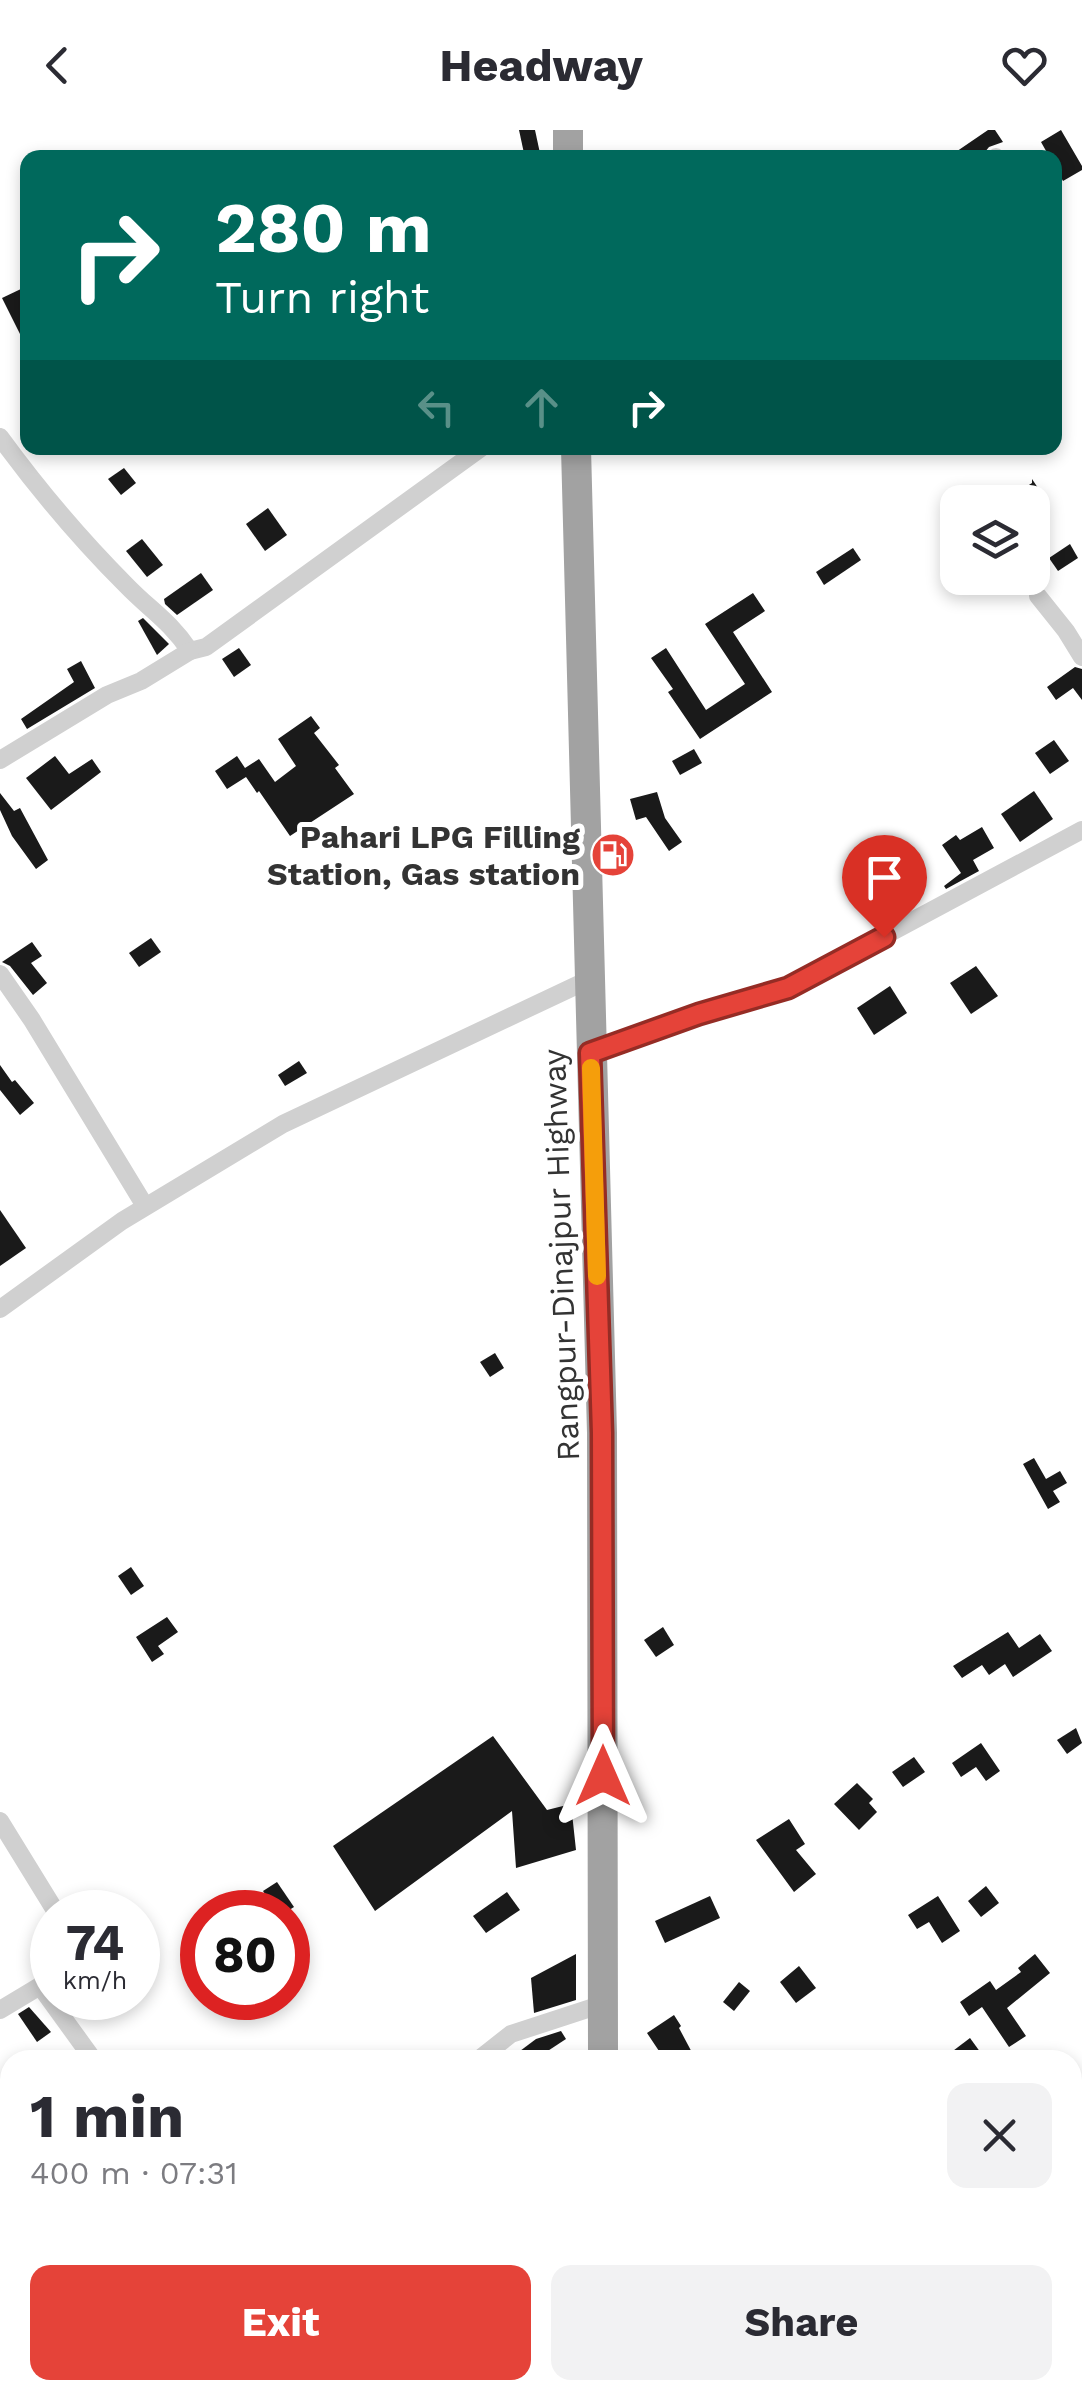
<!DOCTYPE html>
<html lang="en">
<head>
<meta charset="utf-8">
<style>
  body { margin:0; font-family:"Work Sans",sans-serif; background:#f2f2f3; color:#2b2b33; height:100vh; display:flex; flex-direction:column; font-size:38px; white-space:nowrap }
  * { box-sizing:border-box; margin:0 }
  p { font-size:32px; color:#7c7c81 }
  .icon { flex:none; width:55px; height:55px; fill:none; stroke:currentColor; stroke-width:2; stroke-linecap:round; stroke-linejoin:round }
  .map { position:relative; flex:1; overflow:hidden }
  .details { position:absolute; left:0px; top:1920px; width:1082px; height:350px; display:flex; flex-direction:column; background:#fff; border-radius:30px 30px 0 0; box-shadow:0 5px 15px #0003 }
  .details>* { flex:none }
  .hud { position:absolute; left:20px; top:20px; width:1042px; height:305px; border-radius:20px; box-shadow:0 5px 15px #0003; background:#00695c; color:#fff; overflow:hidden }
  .buttons { position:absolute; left:940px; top:355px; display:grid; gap:20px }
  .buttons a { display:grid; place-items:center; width:110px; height:110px; border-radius:20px; background:#fff; box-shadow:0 5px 15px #0003; font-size:50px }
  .speed { position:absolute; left:30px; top:1760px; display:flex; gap:20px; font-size:50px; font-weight:700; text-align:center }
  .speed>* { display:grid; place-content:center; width:130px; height:130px; border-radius:50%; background:#fff; box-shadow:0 5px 15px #0003; line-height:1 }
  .speed small { font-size:25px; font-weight:400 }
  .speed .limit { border:15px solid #d22; background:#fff; color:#111 }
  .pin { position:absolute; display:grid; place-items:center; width:85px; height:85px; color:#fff; margin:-102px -42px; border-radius:50% 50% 50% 0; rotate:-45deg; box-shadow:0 0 10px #0007 }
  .pin .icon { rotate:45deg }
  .me { position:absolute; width:110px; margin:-55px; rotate:0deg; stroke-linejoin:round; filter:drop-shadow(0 0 8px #0008) }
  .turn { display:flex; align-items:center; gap:35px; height:210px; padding:0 30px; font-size:45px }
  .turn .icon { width:130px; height:130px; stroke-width:2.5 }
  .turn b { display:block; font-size:70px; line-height:85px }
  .lanes { display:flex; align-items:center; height:95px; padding:0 30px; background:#0003; justify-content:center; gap:50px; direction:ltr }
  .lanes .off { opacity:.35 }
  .round { display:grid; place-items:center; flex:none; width:105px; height:105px; border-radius:20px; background:#f2f2f3 }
  .summary { display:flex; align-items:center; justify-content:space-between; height:170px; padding:0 30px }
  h1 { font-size:60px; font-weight:700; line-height:75px }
  .button { display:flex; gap:20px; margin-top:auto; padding:20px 30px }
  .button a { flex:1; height:115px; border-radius:20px; background:#e54339; color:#fff; font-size:40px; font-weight:700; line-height:115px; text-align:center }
  .button a+a { background:#f2f2f3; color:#2b2b33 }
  header { display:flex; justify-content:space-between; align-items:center; height:130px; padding:0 30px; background:#fff; font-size:45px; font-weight:700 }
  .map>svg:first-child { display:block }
  .building { fill:#1a1a1a }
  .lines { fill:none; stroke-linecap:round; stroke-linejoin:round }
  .minor { stroke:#d0d0d0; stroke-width:18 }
  .trunk { stroke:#a2a2a2; stroke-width:30 }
  .route-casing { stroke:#952c25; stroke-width:25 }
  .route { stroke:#e54339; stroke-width:18 }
  .slow { stroke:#f59e0b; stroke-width:18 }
  .labels { text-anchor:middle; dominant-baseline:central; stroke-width:10; stroke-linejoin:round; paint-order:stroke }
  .poi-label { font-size:32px; font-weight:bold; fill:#333; stroke:#fff; text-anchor:end }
  .street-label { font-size:32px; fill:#333; stroke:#fff }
</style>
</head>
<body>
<header><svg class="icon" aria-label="back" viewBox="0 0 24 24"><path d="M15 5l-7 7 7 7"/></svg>Headway<svg class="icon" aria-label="heart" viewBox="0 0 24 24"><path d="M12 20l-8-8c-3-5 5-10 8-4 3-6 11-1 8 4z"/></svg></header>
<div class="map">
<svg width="1082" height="2270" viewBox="0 0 1082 2270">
  <rect width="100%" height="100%" fill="#fff"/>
  <g class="building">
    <path d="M519,0H535L541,28H525Z"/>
    <path d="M988,0H995L1003,12L989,17L980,28H947Z"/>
    <path d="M1061,0L1082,36V40L1063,51L1055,37V28H1050L1041,12Z"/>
    <path d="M23,158L28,167V220L2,168Z"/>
    <path d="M124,338L136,353L121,365L108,349Z"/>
    <path d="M1032,349L1050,376L1032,387V372H1002L1032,353Z"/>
    <path d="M268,378L287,405L265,421L246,394Z"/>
    <path d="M142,409L163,435L147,447L126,421Z"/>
    <path d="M1070,414L1078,428L1058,441L1049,428Z"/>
    <path d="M853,418L861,430L824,455L816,442Z"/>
    <path d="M201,443L213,460L177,485L165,474L164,469Z"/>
    <path d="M753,463L765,481L733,502L772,562L700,609L668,562L673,559L651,528L666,518L706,580L745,554L705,494Z"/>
    <path d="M143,488L169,514L157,525L138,491Z"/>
    <path d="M239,518L251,535L234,547L222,529Z"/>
    <path d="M81,531L95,558L27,599L21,589L74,552L67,539Z"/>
    <path d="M1075,537L1082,539V570L1073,558L1056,570L1047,557Z"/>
    <path d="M311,586L320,598L314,603L339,635L335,638L354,664L290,706L259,661L257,663L246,647L227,659L215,641L237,626L245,638L259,629L275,652L296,636L278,609Z"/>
    <path d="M1054,610L1069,631L1050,644L1035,623Z"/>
    <path d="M694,619L702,633L680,645L672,631Z"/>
    <path d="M55,626L69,644L92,629L101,642L51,680L26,648Z"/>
    <path d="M1034,661L1053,689L1020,712L1001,684Z"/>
    <path d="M657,662L665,688L682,712L669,721L646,687L636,690L630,669Z"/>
    <path d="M0,663L14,681L20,678L48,730L36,739L12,706L0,680Z"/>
    <path d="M982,697L994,718L973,730L979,741L946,759L944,756L961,743L942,715L956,705L960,710Z"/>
    <path d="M151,808L161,822L139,837L129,823Z"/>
    <path d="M32,812L42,826L31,833L47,853L33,865L10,836L2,832Z"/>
    <path d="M976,836L998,866L971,884L950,853Z"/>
    <path d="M890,856L907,883L874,905L857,878Z"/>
    <path d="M299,931L307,943L285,956L278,945Z"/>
    <path d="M0,935L12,952L15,950L34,973L20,985L0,960Z"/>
    <path d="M0,1080L26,1118L0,1136Z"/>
    <path d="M495,1223L504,1238L490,1247L480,1232Z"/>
    <path d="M1034,1328L1046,1349L1060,1341L1067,1353L1053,1361L1060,1372L1048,1379L1023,1334Z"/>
    <path d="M131,1437L144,1456L131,1465L118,1446Z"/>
    <path d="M167,1487L178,1502L158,1516L164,1524L152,1532L136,1507Z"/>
    <path d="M663,1497L674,1515L656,1527L644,1510Z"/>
    <path d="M1008,1502L1019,1518L1040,1504L1052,1521L1013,1547L1005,1534L989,1545L982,1535L962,1548L953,1536Z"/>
    <path d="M1076,1598L1082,1613L1067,1624L1057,1610Z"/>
    <path d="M493,1606L547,1680L571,1674L576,1720L516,1738L512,1681L375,1781L333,1716Z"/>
    <path d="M981,1613L1000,1641L986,1651L976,1637L961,1647L952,1633Z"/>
    <path d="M914,1627L925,1642L903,1657L892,1642Z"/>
    <path d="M857,1653L873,1669L869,1673L877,1682L859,1700L834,1674Z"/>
    <path d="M789,1689L805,1714L796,1720L816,1744L794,1762L756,1710Z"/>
    <path d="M277,1752L294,1777L286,1782H277L263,1761Z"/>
    <path d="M986,1756L999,1773L981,1787L968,1771Z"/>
    <path d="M507,1762L520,1780L486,1803L473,1786Z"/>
    <path d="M710,1766L720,1788L665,1813L655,1791Z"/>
    <path d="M938,1766L960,1801L942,1813L929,1792L917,1799L908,1785Z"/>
    <path d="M576,1824V1870L534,1883L531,1848Z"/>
    <path d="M1035,1824L1050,1843L1007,1878L1026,1906L1009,1917L982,1877L969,1886L960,1872L990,1851L996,1860L1021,1842L1018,1838Z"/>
    <path d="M799,1836L816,1858L796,1873L780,1852Z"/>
    <path d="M739,1852L750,1861L734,1881L723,1872Z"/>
    <path d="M29,1877L51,1902L37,1912L18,1884Z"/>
    <path d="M674,1885L681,1896L679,1898L696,1930H665L647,1903Z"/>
    <path d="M561,1901L566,1909L534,1930H508L536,1909Z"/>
    <path d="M970,1908L986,1930H941Z"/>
  </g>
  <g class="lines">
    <g class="minor">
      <path d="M996,28V27"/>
      <path d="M0,307C38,359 80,409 126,455C150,480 169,490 190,521L206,517L481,318"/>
      <path d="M1038,466L1066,501L1082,527"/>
      <path d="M0,630L107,565L141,551L190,521"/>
      <path d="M0,844L32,890L145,1076"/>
      <path d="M590,923L699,884L787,858L1082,700"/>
      <path d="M0,1179L122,1091L283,994L588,850"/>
      <path d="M0,1691L56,1782"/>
      <path d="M40,1856L90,1925"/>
      <path d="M0,1880L40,1856L52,1841"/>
      <path d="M478,1930L511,1904L603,1874"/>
      <path d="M0,2225L10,2216"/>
      <path d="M39,2260L47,2270"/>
    </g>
    <g class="trunk">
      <path d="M568,0V28"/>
      <path d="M576,318L602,1303L603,1930"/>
      <path d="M603,2260V2270"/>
    </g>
  </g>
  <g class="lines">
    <defs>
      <path id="route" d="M603,1646L602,1303L590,923L699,884L788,858L884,807"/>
    </defs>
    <use href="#route" class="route-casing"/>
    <use href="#route" class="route"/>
    <path class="slow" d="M591,938L597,1146"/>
  </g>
  <defs>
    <symbol id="fuel-disc" viewBox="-11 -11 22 22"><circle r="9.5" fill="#e54339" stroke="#fff"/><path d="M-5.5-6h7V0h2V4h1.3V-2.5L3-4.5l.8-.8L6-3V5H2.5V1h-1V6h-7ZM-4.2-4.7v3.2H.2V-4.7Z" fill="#fff"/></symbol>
  </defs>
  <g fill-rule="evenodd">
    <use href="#fuel-disc" x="588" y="700" width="50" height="50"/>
  </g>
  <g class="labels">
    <g class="poi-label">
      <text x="580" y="707">Pahari LPG Filling<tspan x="580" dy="37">Station, Gas station</tspan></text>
    </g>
    <g class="street-label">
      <text transform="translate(561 1125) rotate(-92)">Rangpur-Dinajpur Highway</text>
    </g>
  </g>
</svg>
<div class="buttons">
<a><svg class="icon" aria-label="layers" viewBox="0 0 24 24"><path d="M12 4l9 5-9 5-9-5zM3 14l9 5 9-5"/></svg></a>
</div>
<div class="speed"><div>74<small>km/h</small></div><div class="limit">80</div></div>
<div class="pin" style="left:884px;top:807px;background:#d93025"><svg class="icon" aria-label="arrive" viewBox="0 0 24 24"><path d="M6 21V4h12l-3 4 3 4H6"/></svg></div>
<svg class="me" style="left:603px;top:1646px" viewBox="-20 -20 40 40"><path d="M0-17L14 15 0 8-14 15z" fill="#e54339" stroke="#fff" stroke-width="4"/></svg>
<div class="hud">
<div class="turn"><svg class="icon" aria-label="right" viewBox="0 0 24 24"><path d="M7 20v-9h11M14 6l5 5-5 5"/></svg><div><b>280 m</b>Turn right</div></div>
<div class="lanes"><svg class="icon off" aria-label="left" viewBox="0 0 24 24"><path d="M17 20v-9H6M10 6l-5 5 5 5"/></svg><svg class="icon off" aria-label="ahead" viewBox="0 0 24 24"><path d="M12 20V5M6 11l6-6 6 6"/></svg><svg class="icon" aria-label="right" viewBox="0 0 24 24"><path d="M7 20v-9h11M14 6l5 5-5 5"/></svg></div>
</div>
<section class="details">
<div class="summary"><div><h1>1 min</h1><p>400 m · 07:31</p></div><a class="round"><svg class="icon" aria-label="close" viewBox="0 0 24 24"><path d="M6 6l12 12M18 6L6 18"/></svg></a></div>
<div class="button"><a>Exit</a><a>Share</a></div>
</section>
</div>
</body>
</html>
